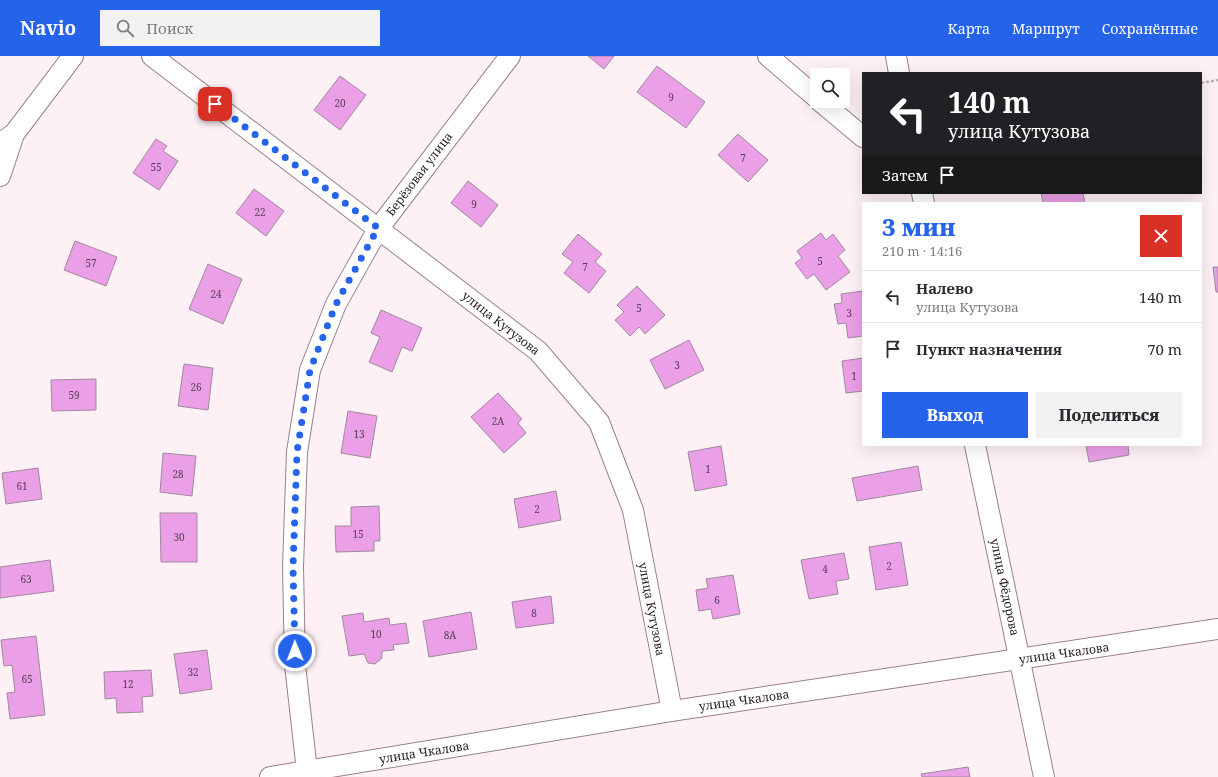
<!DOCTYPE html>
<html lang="ru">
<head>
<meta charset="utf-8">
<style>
  body { margin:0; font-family:"Noto Serif",serif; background:#f2f2f3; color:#2b2b33; height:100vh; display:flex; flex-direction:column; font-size:15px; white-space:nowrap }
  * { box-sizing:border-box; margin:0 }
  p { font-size:13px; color:#7c7c81 }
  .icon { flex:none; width:22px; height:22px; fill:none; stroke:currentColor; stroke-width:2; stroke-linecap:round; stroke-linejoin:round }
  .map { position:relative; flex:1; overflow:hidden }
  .panel { position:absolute; left:862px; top:146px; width:340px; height:244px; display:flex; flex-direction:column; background:#fff; border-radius:0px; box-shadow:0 4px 16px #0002 }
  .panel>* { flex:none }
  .guide { position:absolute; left:862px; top:16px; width:340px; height:122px; border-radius:0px; box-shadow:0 4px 16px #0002; background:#202124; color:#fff; overflow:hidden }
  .tools { position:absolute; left:810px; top:12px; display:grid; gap:8px }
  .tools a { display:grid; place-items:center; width:40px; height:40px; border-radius:0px; background:#fff; box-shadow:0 4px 16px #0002; font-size:20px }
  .pin { position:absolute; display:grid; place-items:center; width:34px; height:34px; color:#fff; margin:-17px; border-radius:8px; box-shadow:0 2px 6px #0006 }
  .me { position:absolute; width:44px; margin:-22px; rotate:359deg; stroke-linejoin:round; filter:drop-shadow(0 0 3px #0008) }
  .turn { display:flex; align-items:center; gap:14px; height:84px; padding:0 20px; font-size:18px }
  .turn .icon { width:52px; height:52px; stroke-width:2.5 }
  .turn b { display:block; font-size:28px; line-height:34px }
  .then { display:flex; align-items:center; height:38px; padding:0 20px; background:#0003; gap:8px; font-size:15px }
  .round { display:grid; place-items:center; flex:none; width:42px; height:42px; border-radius:0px; background:#f2f2f3 }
  .summary { display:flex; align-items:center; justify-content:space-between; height:68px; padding:0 20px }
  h1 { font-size:24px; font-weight:800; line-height:30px; color:#2563eb }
  .button { display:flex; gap:8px; margin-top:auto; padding:8px 20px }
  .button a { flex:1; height:46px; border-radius:0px; background:#2563eb; color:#fff; font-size:16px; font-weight:800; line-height:46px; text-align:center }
  .button a+a { background:#f2f2f3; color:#2b2b33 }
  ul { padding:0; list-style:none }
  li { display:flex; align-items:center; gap:12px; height:52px; padding:0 20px; border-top:1px solid #e1e1e2 }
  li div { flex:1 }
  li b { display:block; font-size:15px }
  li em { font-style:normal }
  header { display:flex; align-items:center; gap:24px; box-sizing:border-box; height:56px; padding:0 20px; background:#2563eb; color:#fff }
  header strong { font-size:19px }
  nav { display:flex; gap:22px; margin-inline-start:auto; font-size:14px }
  .search { width:280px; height:36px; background:#f2f2f3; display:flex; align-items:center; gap:10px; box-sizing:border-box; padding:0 14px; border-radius:0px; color:#7c7c81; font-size:15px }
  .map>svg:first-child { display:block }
  .building { fill:#ea9fe7; stroke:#9f8a9d }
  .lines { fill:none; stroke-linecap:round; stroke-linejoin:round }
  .street-casing { stroke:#9c808a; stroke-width:22 }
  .path { stroke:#bbaeb3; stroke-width:2.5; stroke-dasharray:3 2; stroke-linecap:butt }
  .street { stroke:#fff; stroke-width:20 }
  .route { stroke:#2563eb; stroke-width:7; stroke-dasharray:0 12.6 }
  .labels { text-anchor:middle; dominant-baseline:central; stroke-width:4; stroke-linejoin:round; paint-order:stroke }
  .number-label { font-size:10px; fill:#583e52 }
  .street-label { font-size:12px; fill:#281d21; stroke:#fff }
</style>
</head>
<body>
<header>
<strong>Navio</strong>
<div class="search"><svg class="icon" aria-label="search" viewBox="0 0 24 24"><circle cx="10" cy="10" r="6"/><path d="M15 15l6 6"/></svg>Поиск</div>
<nav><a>Карта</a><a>Маршрут</a><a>Сохранённые</a></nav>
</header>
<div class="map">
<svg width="1218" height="721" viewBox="0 0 1218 721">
  <rect width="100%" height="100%" fill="#fef1f6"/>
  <g class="building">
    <path d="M588,0H614L604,13Z"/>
    <path d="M657,10L705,46L686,72L637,36Z"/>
    <path d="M340,20L366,39L340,74L314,54Z"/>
    <path d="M738,78L768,104L748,126L718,99Z"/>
    <path d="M156,83L167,90L163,95L178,105L159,134L133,117Z"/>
    <path d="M468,125L498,149L481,171L451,147Z"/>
    <path d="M254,133L284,155L266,180L236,157Z"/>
    <path d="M1041,137H1083L1085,147H1043Z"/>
    <path d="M821,177L826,184L833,178L845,194L838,200L850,216L826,234L814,218L807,223L795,207L802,202L797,195Z"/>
    <path d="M578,178L602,198L595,206L606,215L589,237L564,217L573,206L562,198Z"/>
    <path d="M75,185L117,201L106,230L64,214Z"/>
    <path d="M208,208L242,223L223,268L189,253Z"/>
    <path d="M1213,211H1218V236H1216Z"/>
    <path d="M637,230L665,259L645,278L639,271L630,280L615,264L624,256L617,249Z"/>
    <path d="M863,235V280L848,282L846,267L838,268L834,248L842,247L841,238Z"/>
    <path d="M381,254L422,272L412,295L402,291L392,316L369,306L380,281L371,277Z"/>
    <path d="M689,284L704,314L665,333L650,304Z"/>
    <path d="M863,302V335L846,337L842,305Z"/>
    <path d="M184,308L213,312L208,354L178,350Z"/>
    <path d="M96,323V354L52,355L51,324Z"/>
    <path d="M498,337L522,363L518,367L526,377L504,397L471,361Z"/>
    <path d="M348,355L377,360L370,402L341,397Z"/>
    <path d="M1086,389H1128L1129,399L1089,406Z"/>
    <path d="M721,390L727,429L695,435L688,396Z"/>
    <path d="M163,397L196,400L192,440L160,436Z"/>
    <path d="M918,410L922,434L857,445L852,422Z"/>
    <path d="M38,412L42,443L6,448L2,417Z"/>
    <path d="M556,435L561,464L519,472L514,443Z"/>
    <path d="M379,450L380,485H374V495L336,496L335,470H351V451Z"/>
    <path d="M160,457H197V506H161Z"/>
    <path d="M901,486L908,529L876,534L869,491Z"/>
    <path d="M844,497L849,523L836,525L838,538L809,543L801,504Z"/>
    <path d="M50,504L54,535L0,542V511Z"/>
    <path d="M733,519L740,558L713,563L711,553L699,555L696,534L708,532L706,523Z"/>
    <path d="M551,540L554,567L516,572L512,546Z"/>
    <path d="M471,556L477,593L429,601L423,565Z"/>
    <path d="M363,557L364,566L389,562L390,569L406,567L409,587L393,589L394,594L382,595V602L375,608L368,607L364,598L349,600L342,560Z"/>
    <path d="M36,580L45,659L10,663L7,637L15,636L12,609L4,610L1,584Z"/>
    <path d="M207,594L212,633L180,638L174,598Z"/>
    <path d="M151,614L153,640L142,641L143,656L117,657L116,642L105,643L104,616Z"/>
    <path d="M968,711L970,721H922L921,718Z"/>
  </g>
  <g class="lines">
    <defs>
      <g id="street">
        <path d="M152,0L538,295L599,366L633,454L672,655"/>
        <path d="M768,0L817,42"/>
        <path d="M896,0L899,17"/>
        <path d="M820,45L863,81"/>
        <path d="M0,87L14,78L73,0"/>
        <path d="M0,120L14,78"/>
        <path d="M922,137L924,147"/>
        <path d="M975,389L1044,721"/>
        <path d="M307,715L295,609L293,511L297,396L310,314L336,248L378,173L510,0"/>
        <path d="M270,721L672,655L1218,573"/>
      </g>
    </defs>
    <use href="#street" class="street-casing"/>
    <path class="path" d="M1201,27L1218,24"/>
    <use href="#street" class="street"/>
  </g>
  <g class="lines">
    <path class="route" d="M215,48L378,172L336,248L310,314L297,396L293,511L295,595"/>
  </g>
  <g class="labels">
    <g class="number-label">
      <text x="671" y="41">9</text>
      <text x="340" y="47">20</text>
      <text x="743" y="102">7</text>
      <text x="156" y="111">55</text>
      <text x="474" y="148">9</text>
      <text x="260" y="156">22</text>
      <text x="820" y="205">5</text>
      <text x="91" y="207">57</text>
      <text x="585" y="211">7</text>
      <text x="216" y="238">24</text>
      <text x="639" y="252">5</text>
      <text x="849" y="257">3</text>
      <text x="677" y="309">3</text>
      <text x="854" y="320">1</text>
      <text x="196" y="331">26</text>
      <text x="74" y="339">59</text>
      <text x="498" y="365">2А</text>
      <text x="359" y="378">13</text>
      <text x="708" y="413">1</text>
      <text x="178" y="418">28</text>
      <text x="22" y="430">61</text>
      <text x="537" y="453">2</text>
      <text x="358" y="478">15</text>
      <text x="179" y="481">30</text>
      <text x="889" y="510">2</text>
      <text x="825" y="513">4</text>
      <text x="26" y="523">63</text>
      <text x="717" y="544">6</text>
      <text x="534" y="557">8</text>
      <text x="376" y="578">10</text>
      <text x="450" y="579">8А</text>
      <text x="193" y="616">32</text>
      <text x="27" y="623">65</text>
      <text x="128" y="628">12</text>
    </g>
    <g class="street-label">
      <text transform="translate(419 118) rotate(-53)">Берёзовая улица</text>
      <text transform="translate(501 267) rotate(38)">улица Кутузова</text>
      <text transform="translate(1005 531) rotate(78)">улица Фёдорова</text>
      <text transform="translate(652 553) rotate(79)">улица Кутузова</text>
      <text transform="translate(1064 597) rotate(-8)">улица Чкалова</text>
      <text transform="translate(744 644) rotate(-8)">улица Чкалова</text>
      <text transform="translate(424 696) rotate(-9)">улица Чкалова</text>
    </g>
  </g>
</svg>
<div class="tools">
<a><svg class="icon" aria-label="search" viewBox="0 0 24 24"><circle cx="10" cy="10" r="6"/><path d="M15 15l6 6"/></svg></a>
</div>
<div class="pin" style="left:215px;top:48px;background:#d93025"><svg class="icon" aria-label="arrive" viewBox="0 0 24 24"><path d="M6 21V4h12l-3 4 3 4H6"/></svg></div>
<svg class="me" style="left:295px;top:595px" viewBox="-20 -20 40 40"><circle r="17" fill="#2563eb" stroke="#fff" stroke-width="3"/><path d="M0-11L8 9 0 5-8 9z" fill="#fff"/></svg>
<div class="guide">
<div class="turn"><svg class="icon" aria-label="left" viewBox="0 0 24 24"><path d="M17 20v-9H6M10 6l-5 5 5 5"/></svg><div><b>140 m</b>улица Кутузова</div></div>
<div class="then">Затем<svg class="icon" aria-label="arrive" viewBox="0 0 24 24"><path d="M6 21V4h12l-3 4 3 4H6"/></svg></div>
</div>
<section class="panel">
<div class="summary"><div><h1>3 мин</h1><p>210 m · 14:16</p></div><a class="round" style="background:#d93025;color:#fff"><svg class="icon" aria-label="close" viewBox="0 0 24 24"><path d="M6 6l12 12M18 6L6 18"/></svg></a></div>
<ul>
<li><svg class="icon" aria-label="left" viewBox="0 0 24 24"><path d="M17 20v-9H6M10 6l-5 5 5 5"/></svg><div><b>Налево</b><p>улица Кутузова</p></div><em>140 m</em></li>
<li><svg class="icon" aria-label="arrive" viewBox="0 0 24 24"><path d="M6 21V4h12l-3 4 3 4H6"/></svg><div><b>Пункт назначения</b></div><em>70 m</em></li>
</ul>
<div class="button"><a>Выход</a><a>Поделиться</a></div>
</section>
</div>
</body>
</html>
